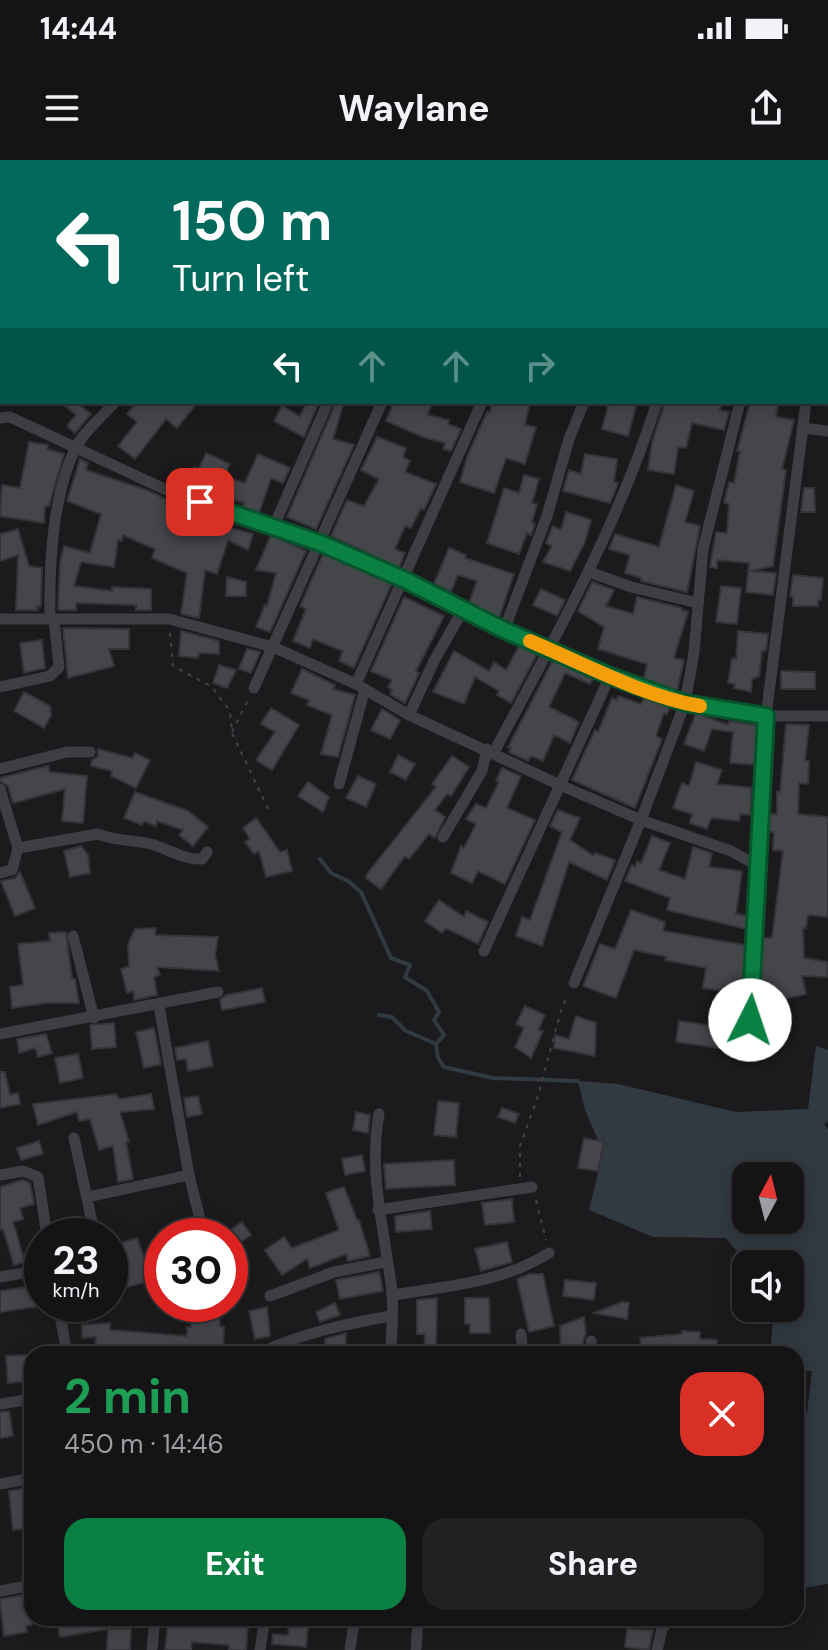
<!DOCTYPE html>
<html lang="en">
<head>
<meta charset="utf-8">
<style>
  body { margin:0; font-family:"DM Sans",sans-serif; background:#212123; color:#f1f3f6; height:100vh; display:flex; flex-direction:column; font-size:30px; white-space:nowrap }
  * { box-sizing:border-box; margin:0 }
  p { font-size:26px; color:#9d9ea1 }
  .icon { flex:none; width:44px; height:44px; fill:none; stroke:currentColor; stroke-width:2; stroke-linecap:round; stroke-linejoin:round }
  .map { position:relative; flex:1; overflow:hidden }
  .details { position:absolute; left:24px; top:1186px; width:780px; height:280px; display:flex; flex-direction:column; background:#141416; border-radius:24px; box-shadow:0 4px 20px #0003,0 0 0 2px #333335 }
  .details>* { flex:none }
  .top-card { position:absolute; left:0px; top:0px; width:828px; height:244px; box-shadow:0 4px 20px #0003,0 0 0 2px #333335; background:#00695c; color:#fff; overflow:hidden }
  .needle { width:52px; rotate:7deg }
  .buttons { position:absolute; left:732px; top:1002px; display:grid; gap:16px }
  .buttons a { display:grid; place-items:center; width:72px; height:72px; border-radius:16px; background:#141416; box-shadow:0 4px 20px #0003,0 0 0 2px #333335; font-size:40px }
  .speed { position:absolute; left:24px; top:1058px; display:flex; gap:16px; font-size:40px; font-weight:700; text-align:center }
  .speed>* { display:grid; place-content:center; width:104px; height:104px; border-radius:50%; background:#141416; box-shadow:0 4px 20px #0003,0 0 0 2px #333335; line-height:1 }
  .speed small { font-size:20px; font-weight:400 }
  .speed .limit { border:12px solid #d22; background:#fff; color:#111 }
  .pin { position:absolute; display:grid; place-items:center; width:68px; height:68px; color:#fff; margin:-34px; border-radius:16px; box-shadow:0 4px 12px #0006 }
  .me { position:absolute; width:88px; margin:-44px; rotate:4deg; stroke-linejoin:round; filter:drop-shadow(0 0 6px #0008) }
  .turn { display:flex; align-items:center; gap:28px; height:168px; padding:0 40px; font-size:36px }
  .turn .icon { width:104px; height:104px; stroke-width:2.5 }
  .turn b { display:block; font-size:56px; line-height:68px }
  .lanes { display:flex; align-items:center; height:76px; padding:0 40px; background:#0003; justify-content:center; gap:40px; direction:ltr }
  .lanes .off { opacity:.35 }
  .round { display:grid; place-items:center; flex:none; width:84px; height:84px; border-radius:24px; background:#212123 }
  .overview { display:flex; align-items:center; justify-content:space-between; height:136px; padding:0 40px }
  h1 { font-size:48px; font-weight:700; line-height:60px; color:#1e9e55 }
  .primary-button { display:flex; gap:16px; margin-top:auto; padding:16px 40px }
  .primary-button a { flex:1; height:92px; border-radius:24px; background:#0b8043; color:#fff; font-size:32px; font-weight:700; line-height:92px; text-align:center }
  .primary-button a+a { background:#212123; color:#f1f3f6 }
  .status { display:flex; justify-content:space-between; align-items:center; height:56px; padding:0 40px; background:#141416; direction:ltr }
  .status svg { height:22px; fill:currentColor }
  header { display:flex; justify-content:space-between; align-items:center; height:104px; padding:0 40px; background:#141416; font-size:36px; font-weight:700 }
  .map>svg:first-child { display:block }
  .water { fill:#313941; fill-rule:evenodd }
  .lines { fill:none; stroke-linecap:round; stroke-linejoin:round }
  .stream { stroke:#313941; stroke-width:4 }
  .building { fill:#45464a; stroke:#353539; stroke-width:2 }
  .path { stroke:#424349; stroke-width:2; stroke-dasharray:4 6; stroke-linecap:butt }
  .minor { stroke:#3e3e44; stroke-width:11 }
  .route-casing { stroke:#07532c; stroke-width:20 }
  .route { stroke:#0b8043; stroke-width:14 }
  .slow { stroke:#f59e0b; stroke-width:14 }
</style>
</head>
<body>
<div class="status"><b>14:44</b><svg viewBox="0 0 49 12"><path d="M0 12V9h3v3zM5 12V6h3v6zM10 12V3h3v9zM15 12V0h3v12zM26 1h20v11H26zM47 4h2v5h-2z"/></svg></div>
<header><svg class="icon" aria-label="menu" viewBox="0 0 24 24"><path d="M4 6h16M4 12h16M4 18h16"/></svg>Waylane<svg class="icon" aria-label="share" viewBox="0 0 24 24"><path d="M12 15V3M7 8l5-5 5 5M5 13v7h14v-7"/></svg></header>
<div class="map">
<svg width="828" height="1490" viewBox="0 0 828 1490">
  <rect width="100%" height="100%" fill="#1b1b1d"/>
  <path class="water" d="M816,886L828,890V962L824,964L828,969V1424L796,1429V1358L802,1354L796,1347V1254L807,1253L812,1211L796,1210V1194H770L774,1148H790V1104H747L726,1078L653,1077L589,1050L603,992L585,950L578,921L618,924L736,952L808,949ZM746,1016H790V1060H746Z"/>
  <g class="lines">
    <g class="stream">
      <path d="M79,0L81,2"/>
      <path d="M131,2L134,0"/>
      <path d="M0,17L2,18"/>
      <path d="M0,59L2,58"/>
      <path d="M0,79L2,80"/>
      <path d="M320,699L331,713L348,721L361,732L391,798L410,805L405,817L427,831L439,852L434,860L444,875L436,884"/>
      <path d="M379,855L392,857L406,871L436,884L438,898L444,907L493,918L578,921"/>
    </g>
  </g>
  <g class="building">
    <path d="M60,242H76L91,254L75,273L67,266L76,255Z"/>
    <path d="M138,242H198L177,268L166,259L135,299L118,286L137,262L127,254Z"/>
    <path d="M307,242H319L304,277L274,261L282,246L300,256Z"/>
    <path d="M336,242H344L333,279L354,285L316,369L287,357Z"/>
    <path d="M394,242H432L428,255L449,260L448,264L461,269L451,291L443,289L445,283L423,277L386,261Z"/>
    <path d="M492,242H530L525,265L536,267L525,304L506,298L494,333L460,322L467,297L487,252L490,253Z"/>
    <path d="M609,242H637L628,276L602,269Z"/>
    <path d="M665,242H721L720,250L729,252L724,270L692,263L686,288L678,287L674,314L648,310L652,282Z"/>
    <path d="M750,242L778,243L776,257L794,260L782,309L786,310L773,406L750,411L776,413L773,435L746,432L749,403L717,400V408L710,407L716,372L727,373L729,344L724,343L725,338L729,322L734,323L740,291H737Z"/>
    <path d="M377,277L406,288L403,297L410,301L405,312L436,324L424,350L421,348L411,368L405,366L395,389L405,393L399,408L331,376L347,340L364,346L379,319L361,310Z"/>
    <path d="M29,282L48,285L47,289L64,294L49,346H45L44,363L0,356L2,325L20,328Z"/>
    <path d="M206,293L230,304L224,317L245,323L258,294L290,308L283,323L271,318L259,353L243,347L244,343L203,330L201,334L183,325L195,307L199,309Z"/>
    <path d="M585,294L617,299L614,322L618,323L610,343L563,331L569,310L581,314Z"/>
    <path d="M80,299L88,303L86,310L149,331L168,340L166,343L189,351L186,356L253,374L248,390L228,380L217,414L205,410L199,458L181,454L187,413L152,398L155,389L123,375L122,381L118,380L114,407L81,402L74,426L112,431V427L151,429V450H136V445L76,443V450H58L60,403L64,386L90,393L101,354L67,341Z"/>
    <path d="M524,315L539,319L532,343L537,344L532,362L535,364L531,375L527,373L519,394L487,383L504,328L519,333Z"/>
    <path d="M676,325L694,331L685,362L700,366L687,432L641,421V418L625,413L630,395L609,389L615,374L659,387Z"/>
    <path d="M804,328H814L815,352H801Z"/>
    <path d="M566,352L591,360L585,382L570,411L543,402L552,386L546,383L551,370L553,366L561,370Z"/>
    <path d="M18,369L29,406L42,408L41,446H37L38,450H16L18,395L0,401V374Z"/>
    <path d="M271,375L306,391L270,472L256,467L265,445L267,446L276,413L256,410Z"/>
    <path d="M449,388L466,395L465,398L514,414L499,458L469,443L477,421L458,415L451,431L434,424Z"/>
    <path d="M323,394L392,423L354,508L339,501L343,491L313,479L310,488L293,481L306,449L300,446Z"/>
    <path d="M793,415L823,418L821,440H818V446H793V437L790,436Z"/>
    <path d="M227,417L246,422V436H226Z"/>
    <path d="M592,422L614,430L606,446L633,454L637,437L682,448V450L688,452L674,498L684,500L677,531L644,519L647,504L598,489L604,467L578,451Z"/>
    <path d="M721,426L741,428L737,464L716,462Z"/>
    <path d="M541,429L565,440L557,456L533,445Z"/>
    <path d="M404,437L444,456L416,511L419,513L405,543L390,534L392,530L388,527L392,520L371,511Z"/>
    <path d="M63,468L129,469V489H109L114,506L68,518Z"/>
    <path d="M181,471L219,481V494L199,493L198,498L179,496Z"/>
    <path d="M738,471L768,474L766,491H762L759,516L752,519L751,532L734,528L735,524L728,523L732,498L736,499Z"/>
    <path d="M42,480L45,508L24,513L20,483Z"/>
    <path d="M519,486L537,494L511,543L497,535L499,531L475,517L464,544L433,532L454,491L489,511L494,502L506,510Z"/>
    <path d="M247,489L260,492L251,513L239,509Z"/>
    <path d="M553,500L593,518L590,524L565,513L549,547L579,562L570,583L554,575L543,601L531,596L528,601L509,592L511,588L508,587Z"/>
    <path d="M219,505L236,510L227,528L213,523Z"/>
    <path d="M302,509L335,525L333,529L355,535L338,597L321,594L332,555L307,545L309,540L291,533Z"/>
    <path d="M781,511L815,512V529H781Z"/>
    <path d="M24,532L50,546L51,555L44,568L14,551Z"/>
    <path d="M618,536L641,544L644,537L670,547L667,554L664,553L656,576L662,579L635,648L572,620L595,570L598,572L612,538L617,540Z"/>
    <path d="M271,548L299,565L272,610L256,600L275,572L261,564Z"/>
    <path d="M382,549L400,560L390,579L371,570Z"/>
    <path d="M696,553L728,565L729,561L757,565L755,605L730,603L733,572L712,569L704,591L684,584Z"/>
    <path d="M786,564L809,565L805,601H809L808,624L799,623L798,654L828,657V757L808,755L806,768H803L804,798L828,802L827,817L802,816L806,834L775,841L774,844L760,842V836L763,778H772L783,691L773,690L774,672H769L770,654H777V632H780Z"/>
    <path d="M98,589L132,598L135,593L150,600L136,628L111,616L112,611L91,606L92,600L98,596Z"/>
    <path d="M398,595L415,604L406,620L390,612Z"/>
    <path d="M452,596L469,607L451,636L447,634L435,650L445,657L435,678L429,674L409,699L405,696L381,729L366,718L367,714L436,627L432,624Z"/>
    <path d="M696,602L722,610L717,624L752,628L750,655L740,654L739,661L711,658L707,669L690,663L692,654L673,648L682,623L689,626Z"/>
    <path d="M48,606L50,612L87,616L83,663L62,661L65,629L13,643L8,626L0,621V618Z"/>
    <path d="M502,608L521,616L507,648L535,660L505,724L478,711L472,723L451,713L461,686L464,688L476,664L466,659L476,644L486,648L499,622L496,621Z"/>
    <path d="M358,616L376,624L366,647L346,638Z"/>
    <path d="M308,622L329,637L323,652L298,636Z"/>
    <path d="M135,632L188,651L208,667L193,686L179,675L183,670L157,661L156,666L144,661L142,665L124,658Z"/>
    <path d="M558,650L580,658L570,680L594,696L595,693L615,700L607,720L569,702L542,786L516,776L522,757L530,760L562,672L550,666Z"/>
    <path d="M256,658L280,692L287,690L292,711L266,717L259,691L254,694L245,682L250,679L243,668Z"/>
    <path d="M652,676L670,683L659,710L685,719L693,687L712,693L709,707L742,711L736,754L747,756L746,769L667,750L670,738L625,721L632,705L635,707L637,701L641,703Z"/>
    <path d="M81,686L88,695L90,713L70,717L64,691Z"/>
    <path d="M20,712L35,748L15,756L1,721L15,718Z"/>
    <path d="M439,740L464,757L466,751L488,762L478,784L446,768L442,773L425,761Z"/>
    <path d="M631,750L665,762L663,771L745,785L743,834L703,828L706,808L665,800L667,797L634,790L616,838L583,826L600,784L615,789Z"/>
    <path d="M156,768L155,775L218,777L215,795L219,811L157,807L160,815L154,817L157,835L134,840V831L127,833L121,809L129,806L128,784L135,769Z"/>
    <path d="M66,772L72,819H75L79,843H47L12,848L10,827L23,825L18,784L50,781L49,773Z"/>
    <path d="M262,828L265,842L222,850L220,840L226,835Z"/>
    <path d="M525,846L545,855L538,870L543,871L531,898L515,887L524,868L516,864Z"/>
    <path d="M576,856L596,863L595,896L554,888L555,875L569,879Z"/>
    <path d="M679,861L757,872L754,893L676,882Z"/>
    <path d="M114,863L116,887L92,889L90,865Z"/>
    <path d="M154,868L161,904L144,908L136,872Z"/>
    <path d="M46,874L52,893L38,897L35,888L19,893L17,879Z"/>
    <path d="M208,881L213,906L188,911L186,899L177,900L175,888Z"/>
    <path d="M78,894L83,918L60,923L55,898Z"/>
    <path d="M0,912H5L10,935L18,933L20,944L0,948Z"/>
    <path d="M116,934L119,939L151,934L154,949L120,952L129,982H126L133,1019L118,1022L113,986L99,990L90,959L79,961L77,952L38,965L33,944Z"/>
    <path d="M198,936L202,954L187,957L184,938Z"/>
    <path d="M438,941L459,943L456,977L434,975Z"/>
    <path d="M502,948L519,954L515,963L498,957Z"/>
    <path d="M356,952L370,955L368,973L353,970Z"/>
    <path d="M584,978L604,982L598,1011L578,1008Z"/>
    <path d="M39,981L43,994L21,1000L17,988Z"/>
    <path d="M362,995L365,1011L345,1015L342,999Z"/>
    <path d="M454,1000L455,1025L386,1029L384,1004Z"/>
    <path d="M22,1020L30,1023L34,1044L20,1048L23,1059L13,1062L25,1102L14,1105L3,1069L0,1070V1027Z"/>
    <path d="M344,1027L357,1060H359L370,1096L348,1101L346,1094L310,1108L307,1099L282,1115L265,1090L284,1077L292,1088L339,1070L326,1033Z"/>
    <path d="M512,1039L514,1062L485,1065L482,1043Z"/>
    <path d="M430,1051L432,1069L396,1072L395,1056Z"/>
    <path d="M242,1062L251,1075L230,1089V1070Z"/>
    <path d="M137,1078L146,1102L162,1097V1118L119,1129L115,1108L126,1106L118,1084Z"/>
    <path d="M507,1082L512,1102L481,1111L475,1089Z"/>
    <path d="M379,1112L383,1131L340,1139L336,1120Z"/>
    <path d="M530,1114H543L554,1166L529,1172L517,1119Z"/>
    <path d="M565,1120L596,1123L594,1140L563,1136Z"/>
    <path d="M42,1125V1146L0,1152V1131Z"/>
    <path d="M437,1138L436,1194H424L425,1174H417V1140Z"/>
    <path d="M465,1138H489L490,1173H470V1164H465Z"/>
    <path d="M622,1142L629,1143L627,1159L594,1153Z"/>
    <path d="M335,1143L340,1155L320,1162L316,1152Z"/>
    <path d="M188,1144H217L220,1166L224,1167L223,1194H156L116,1191V1194H94L96,1177L82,1178V1165L110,1163V1170L187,1176V1167H191Z"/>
    <path d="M267,1147L270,1176L255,1179L249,1151Z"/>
    <path d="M584,1157L586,1174L583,1181V1194H561L560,1166Z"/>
    <path d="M682,1171L700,1172V1179L717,1180L716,1194H680V1189L643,1194L640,1178L682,1174Z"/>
    <path d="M346,1173L345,1194H324L325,1179Z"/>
    <path d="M29,1195L31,1221L8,1223L6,1196Z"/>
    <path d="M9,1251L13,1276L0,1278V1252Z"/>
    <path d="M27,1328L31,1368L13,1370L9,1331Z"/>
    <path d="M32,1434V1465L26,1466L27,1472L4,1476L0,1439Z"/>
    <path d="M56,1458L128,1461V1466L110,1469H131L130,1490H107L108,1469L60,1477Z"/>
    <path d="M202,1460L248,1465L246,1490H229V1485L192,1482L191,1490H165L168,1463L201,1467Z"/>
    <path d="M289,1463L308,1465L306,1487L272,1484L273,1474L288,1475Z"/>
    <path d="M627,1469L653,1470L649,1490L625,1487Z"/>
  </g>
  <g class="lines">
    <g class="path">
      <path d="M170,473L173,506L212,527L230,551L232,573L269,651"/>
      <path d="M232,572L249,538"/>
      <path d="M520,1017V986L537,939L562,847L568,835"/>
      <path d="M536,1040L546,1080"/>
    </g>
    <g class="minor">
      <path d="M190,0L193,2"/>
      <path d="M274,2L276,0"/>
      <path d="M394,2L395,0"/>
      <path d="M494,2L495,0"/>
      <path d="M589,2L590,0"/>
      <path d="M672,2V0"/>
      <path d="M719,2V0"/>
      <path d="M799,2L800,0"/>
      <path d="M826,110L828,111"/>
      <path d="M0,149L2,151"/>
      <path d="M0,258L10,257L175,334L320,383L403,419L504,470L610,516L685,543L766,556H828"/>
      <path d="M802,268L828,271"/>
      <path d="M274,366L328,242"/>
      <path d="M589,412L631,427L698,443"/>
      <path d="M0,459H169L273,487L356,524L409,555L560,625L641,660L731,691L760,707"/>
      <path d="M50,459C49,407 52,337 75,289C83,272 103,256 115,242"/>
      <path d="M504,470L547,356L569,279L584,242"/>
      <path d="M356,524L482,242"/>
      <path d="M0,527L50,516L59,507L54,459"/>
      <path d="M254,528L382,242"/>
      <path d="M409,555L434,501L463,450"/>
      <path d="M494,592C555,478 618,366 657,242"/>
      <path d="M0,609L67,592H90"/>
      <path d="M339,624L365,529"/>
      <path d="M0,629L18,688L12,710L0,713"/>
      <path d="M443,677L482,611L487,589"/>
      <path d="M18,688L98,674C115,681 133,680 151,684C168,689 184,700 202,699L207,692"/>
      <path d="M73,776L94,858"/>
      <path d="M484,791L610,516"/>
      <path d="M574,823L641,660L685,543L694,492L703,389L740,242"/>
      <path d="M159,846L189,1015L204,1076"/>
      <path d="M750,860L766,556L806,242"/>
      <path d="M0,874L218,832"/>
      <path d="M379,954C368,1014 385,1072 392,1132C394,1152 391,1174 391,1194"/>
      <path d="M74,978L95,1076"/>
      <path d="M0,1015L23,1011L38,1017L47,1076"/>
      <path d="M88,1037L189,1015"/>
      <path d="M378,1050L532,1027"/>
      <path d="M0,1117L42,1110"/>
      <path d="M392,1135C445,1127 504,1122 549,1093"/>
      <path d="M270,1136L334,1112L386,1102"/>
      <path d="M58,1144L67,1194"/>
      <path d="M521,1174L523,1194"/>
      <path d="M591,1181L592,1194"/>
      <path d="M257,1194C300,1174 344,1164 391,1156"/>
      <path d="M0,1244L32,1239"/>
      <path d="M0,1324L32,1318"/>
      <path d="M0,1431L32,1425"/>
      <path d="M350,1488L355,1458"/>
      <path d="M152,1490L155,1458"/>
      <path d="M260,1490L265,1458"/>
      <path d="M416,1490L418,1458"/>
      <path d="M657,1490L662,1469L671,1458"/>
    </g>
  </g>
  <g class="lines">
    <defs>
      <path id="route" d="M200,342L320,383L403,419L504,470L610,516L685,543L766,556L750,860"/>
    </defs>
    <use href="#route" class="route-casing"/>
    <use href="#route" class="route"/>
    <path class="slow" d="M530,481C582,503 645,537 700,546"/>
  </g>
</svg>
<div class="buttons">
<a><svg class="needle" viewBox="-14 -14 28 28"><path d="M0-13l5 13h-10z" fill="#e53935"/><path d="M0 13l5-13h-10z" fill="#9d9ea1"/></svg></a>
<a><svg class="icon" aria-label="sound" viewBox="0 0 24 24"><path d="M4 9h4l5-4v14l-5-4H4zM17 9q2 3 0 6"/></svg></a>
</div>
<div class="speed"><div>23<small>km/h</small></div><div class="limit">30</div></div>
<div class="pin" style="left:200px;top:342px;background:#d93025"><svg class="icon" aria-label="arrive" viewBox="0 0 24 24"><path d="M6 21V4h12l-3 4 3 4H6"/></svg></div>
<svg class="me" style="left:750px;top:860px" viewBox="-20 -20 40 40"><circle r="19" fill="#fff"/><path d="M0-13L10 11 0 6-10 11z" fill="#0b8043"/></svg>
<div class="top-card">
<div class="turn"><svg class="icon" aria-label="left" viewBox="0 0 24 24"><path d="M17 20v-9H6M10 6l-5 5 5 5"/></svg><div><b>150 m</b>Turn left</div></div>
<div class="lanes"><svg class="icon" aria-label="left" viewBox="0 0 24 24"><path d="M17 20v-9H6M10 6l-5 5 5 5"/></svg><svg class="icon off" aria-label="ahead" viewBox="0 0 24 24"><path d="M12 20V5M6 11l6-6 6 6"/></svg><svg class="icon off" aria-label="ahead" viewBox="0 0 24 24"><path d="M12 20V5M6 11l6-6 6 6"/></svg><svg class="icon off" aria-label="right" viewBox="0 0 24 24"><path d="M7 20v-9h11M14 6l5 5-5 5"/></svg></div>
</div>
<section class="details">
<div class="overview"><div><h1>2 min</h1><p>450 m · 14:46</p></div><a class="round" style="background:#d93025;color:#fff"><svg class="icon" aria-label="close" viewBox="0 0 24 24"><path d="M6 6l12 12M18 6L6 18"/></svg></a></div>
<div class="primary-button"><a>Exit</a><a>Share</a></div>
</section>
</div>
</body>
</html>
